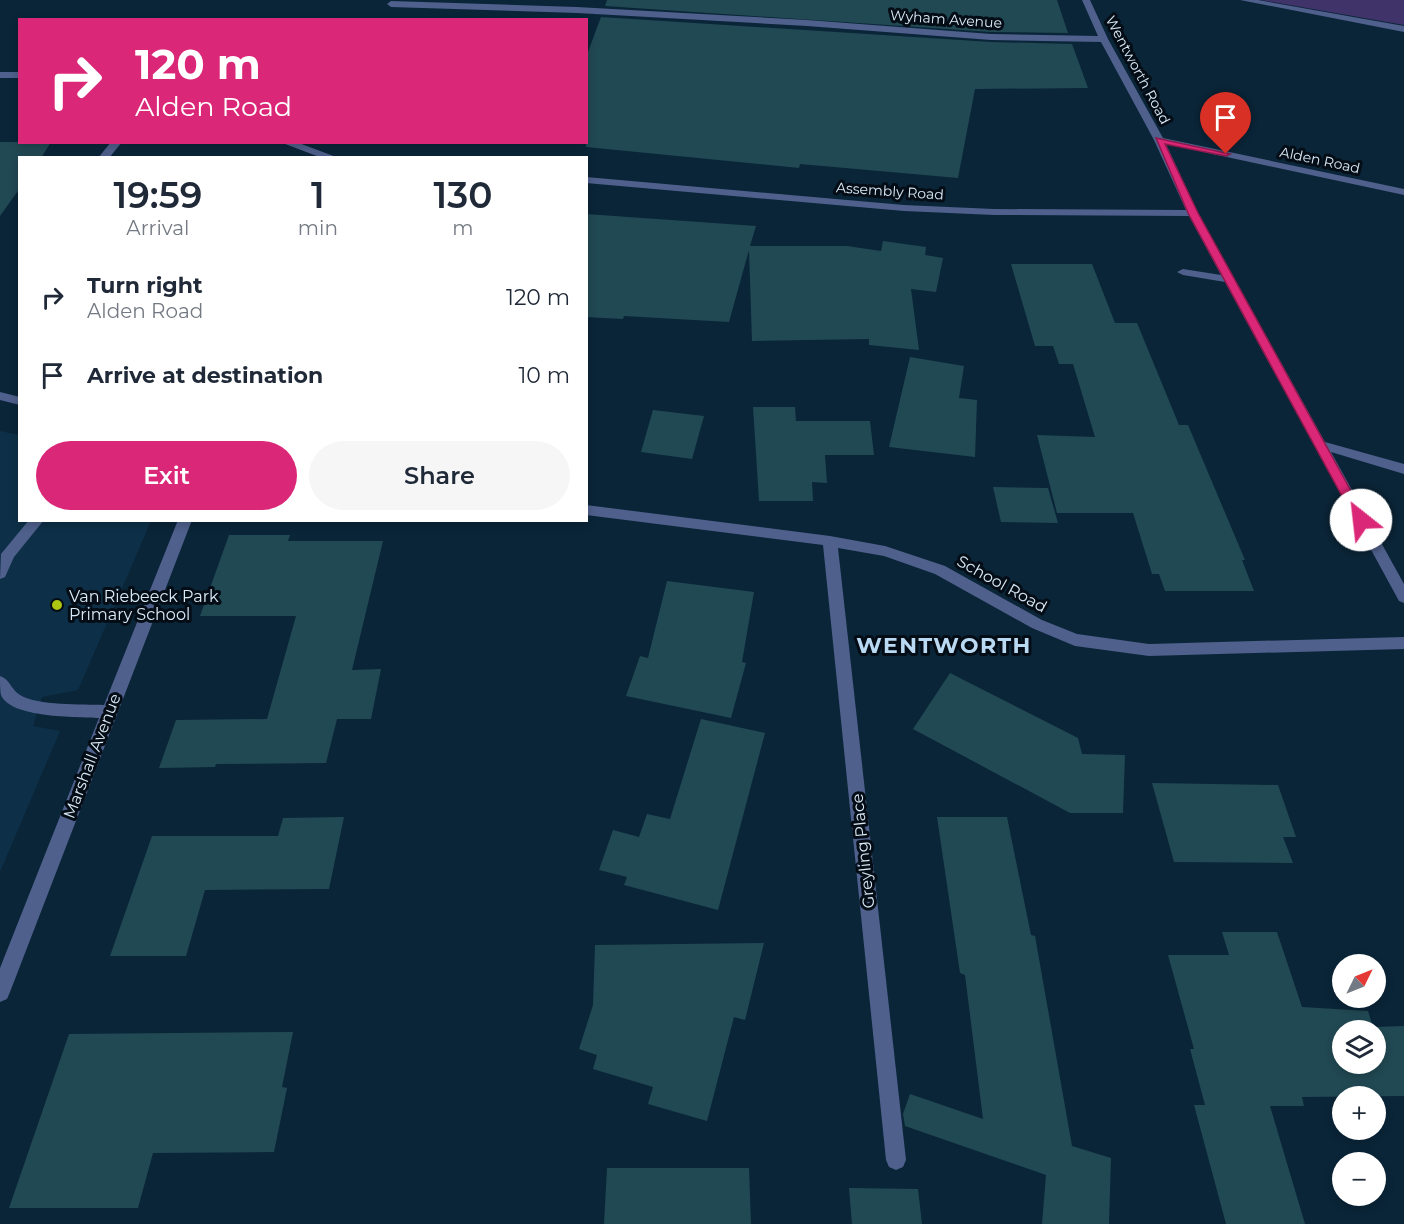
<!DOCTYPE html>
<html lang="en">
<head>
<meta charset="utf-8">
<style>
  body { margin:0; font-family:Montserrat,sans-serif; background:#f6f6f7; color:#1f2937; height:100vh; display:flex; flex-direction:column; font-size:22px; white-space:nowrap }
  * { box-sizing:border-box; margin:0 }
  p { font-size:20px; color:#747a83 }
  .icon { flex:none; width:33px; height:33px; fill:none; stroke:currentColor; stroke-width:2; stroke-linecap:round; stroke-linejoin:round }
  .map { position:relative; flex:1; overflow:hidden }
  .drawer { position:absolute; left:18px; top:156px; width:570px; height:366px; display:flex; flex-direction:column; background:#fff; border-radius:0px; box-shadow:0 3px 9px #0003 }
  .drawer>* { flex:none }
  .top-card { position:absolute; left:18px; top:18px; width:570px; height:126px; border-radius:0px; box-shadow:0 3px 9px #0003; background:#db2777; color:#fff; overflow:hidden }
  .needle { width:39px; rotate:47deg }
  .buttons { position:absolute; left:1332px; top:954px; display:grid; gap:12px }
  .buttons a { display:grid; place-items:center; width:54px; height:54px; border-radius:50%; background:#fff; box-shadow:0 3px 9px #0003; font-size:30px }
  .pin { position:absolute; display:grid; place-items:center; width:51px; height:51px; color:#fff; margin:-62px -26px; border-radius:50% 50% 50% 0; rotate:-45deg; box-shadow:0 0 6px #0007 }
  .pin .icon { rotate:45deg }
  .me { position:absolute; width:66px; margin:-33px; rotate:331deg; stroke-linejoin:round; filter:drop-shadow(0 0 4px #0008) }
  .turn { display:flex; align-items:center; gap:21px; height:126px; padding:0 18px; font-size:27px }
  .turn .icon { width:78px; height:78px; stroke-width:2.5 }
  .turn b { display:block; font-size:42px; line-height:51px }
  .eta { display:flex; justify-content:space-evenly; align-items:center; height:102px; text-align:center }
  .eta b { font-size:36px; font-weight:600; line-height:42px }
  .primary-button { display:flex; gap:12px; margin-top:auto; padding:12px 18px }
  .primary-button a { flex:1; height:69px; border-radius:36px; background:#db2777; color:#fff; font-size:24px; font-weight:600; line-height:69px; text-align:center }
  .primary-button a+a { background:#f6f6f7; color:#1f2937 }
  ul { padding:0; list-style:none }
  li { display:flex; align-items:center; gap:18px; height:78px; padding:0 18px }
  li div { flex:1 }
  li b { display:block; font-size:22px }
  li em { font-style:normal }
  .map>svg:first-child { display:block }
  .built { fill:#0d3048 }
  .green { fill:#40336a }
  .building { fill:#214953; fill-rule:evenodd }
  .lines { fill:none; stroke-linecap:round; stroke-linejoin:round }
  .minor { fill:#4f608c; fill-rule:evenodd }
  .route { fill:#db2777; stroke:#8e194d; stroke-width:1.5 }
  .poi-dot { fill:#acc612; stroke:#040d16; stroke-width:2 }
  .labels { text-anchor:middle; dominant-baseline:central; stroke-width:6; stroke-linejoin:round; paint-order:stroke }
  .far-street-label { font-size:14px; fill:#daeaf7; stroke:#040d16 }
  .street-label { font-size:16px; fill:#daeaf7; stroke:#040d16 }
  .poi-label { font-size:16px; fill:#daeaf7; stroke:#040d16; text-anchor:start }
  .district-label { font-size:22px; font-weight:bold; letter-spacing:1.5px; fill:#badaf3; stroke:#040d16 }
</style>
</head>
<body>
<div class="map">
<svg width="1404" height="1224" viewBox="0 0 1404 1224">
  <rect width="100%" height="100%" fill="#0a2538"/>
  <path class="built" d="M0,431L19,435L20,520L151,521L78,690L42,697L33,726L60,731L0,872Z"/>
  <path class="green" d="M1261,0H1404V25Z"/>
  <g class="building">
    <path d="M607,0H1057L1068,33L991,32L605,6Z"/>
    <path d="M601,17L991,42L1072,44L1088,88L975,89L958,178L800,164L799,168L586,147V57Z"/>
    <path d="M0,142H51L41,158H20V188L0,216Z"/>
    <path d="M586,214L756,226L750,246H847L881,251L883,241L926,247L925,255L943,258L936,292L911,289L919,350L869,345V339L752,341L749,250L729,322L624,316L623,319L586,317Z"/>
    <path d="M1011,264H1092L1115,323H1137L1179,425H1188L1245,560H1242L1254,591H1165L1159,574H1152L1133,513H1057L1037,435L1095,437L1073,364H1059L1053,346H1035Z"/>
    <path d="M910,357L964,366L959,398L977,400L975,457L889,447Z"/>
    <path d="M753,407H795L796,421H870L874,455H825L827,483L812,482L813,501H759Z"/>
    <path d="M653,410L704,416L692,459L641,452Z"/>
    <path d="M993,487L1048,488L1058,523L1001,522Z"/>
    <path d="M229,535H290L288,541H383L352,670L381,669L371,719H337L326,763L216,764L215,767L159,768L176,720L267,719L296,616H200Z"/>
    <path d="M667,581L754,592L742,662L746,663L731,718L626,696L640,656L648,658Z"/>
    <path d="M950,673L1078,738L1082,754L1125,755L1123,813H1070L913,729Z"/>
    <path d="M701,719L765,733L718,910L624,885L627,877L599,870L613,830L639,837L647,814L670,819Z"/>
    <path d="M1152,783L1278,785L1296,837H1283L1293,863L1174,862Z"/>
    <path d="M344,817L329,889L205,890L186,956H110L152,836H278L283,818Z"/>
    <path d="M937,817H1007L1031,935L1035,936L1072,1146L1111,1158L1109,1224H1042L1046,1175L905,1126L903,1114L910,1094L983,1119L965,975L960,973Z"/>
    <path d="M1222,932H1277L1302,1007L1368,1011L1373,1027L1404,1026V1096L1302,1097L1304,1106H1270L1305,1224H1226L1194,1105H1205L1190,1049H1194L1168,955H1229ZM1342,1030H1376V1064H1342Z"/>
    <path d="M764,943L745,1020L734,1017L707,1121L648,1104L653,1087L593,1069L597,1055L579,1049L593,1005L595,945Z"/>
    <path d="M293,1032L282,1087L287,1088L274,1152L153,1153L138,1208H9L69,1034Z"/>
    <path d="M607,1168H749L751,1224H604Z"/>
    <path d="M849,1188L918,1189L922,1224H852Z"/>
  </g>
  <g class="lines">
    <g class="minor">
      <path d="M1082,0H1090L1108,39L1163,138L1404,189V195L1166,144L1198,213L1325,442L1404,464V474L1331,452L1404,584V603L1399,601L1225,282L1183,275L1177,272L1183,269L1221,275L1189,216L994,215L904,211L586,183V177L904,205L994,209L1186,210L1154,140L1101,42L991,40L807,26L577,13L391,7L387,4L391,1L577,7L807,20L991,34L1098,36Z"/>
      <path d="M1240,0H1258L1404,26V32Z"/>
      <rect x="0" y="72" width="20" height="6"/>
      <path d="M111,142H122L109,158H98Z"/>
      <path d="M280,142H296L339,158H322Z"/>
      <path d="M0,392L20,397V405L0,400Z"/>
      <path d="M586,505L830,536L885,546L945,566L1042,620L1077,634L1149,644L1404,637V649L1149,656L1075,646L1032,628L935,574L884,556L838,548L906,1160L903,1167L896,1170L889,1167L886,1160L823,545L586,515Z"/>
      <path d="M29,520H44L14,557L5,577L0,579L1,554Z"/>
      <path d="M178,520H192L10,992L7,999L0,1002V968L99,718C77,717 10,718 1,695C0,690 0,681 0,676C10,679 11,690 20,695C38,706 82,704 104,705Z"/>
    </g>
  </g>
  <path class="route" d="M1156,138L1230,154L1226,156L1165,144L1198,213L1367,520L1365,524H1356L1355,520L1188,213Z"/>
  <circle class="poi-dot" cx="57" cy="605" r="6"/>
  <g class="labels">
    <g class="far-street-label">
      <text transform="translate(946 19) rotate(4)">Wyham Avenue</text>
      <text transform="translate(1138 70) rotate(62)">Wentworth Road</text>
      <text transform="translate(1320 160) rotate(12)">Alden Road</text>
      <text transform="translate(890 191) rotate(4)">Assembly Road</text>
    </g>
    <g class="street-label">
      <text transform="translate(1002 584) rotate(29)">School Road</text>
      <text transform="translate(92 756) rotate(-69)">Marshall Avenue</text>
      <text transform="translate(863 851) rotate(-96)">Greyling Place</text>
    </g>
    <g class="poi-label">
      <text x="69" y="596">Van Riebeeck Park<tspan x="69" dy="18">Primary School</tspan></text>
    </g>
    <g class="district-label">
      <text x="944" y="645">WENTWORTH</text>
    </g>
  </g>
</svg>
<div class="buttons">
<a><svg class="needle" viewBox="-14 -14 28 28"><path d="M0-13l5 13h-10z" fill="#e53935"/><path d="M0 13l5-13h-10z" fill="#747a83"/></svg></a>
<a><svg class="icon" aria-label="layers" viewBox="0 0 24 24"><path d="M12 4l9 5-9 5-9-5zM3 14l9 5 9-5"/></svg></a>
<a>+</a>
<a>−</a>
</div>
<div class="pin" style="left:1226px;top:154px;background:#d93025"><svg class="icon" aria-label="arrive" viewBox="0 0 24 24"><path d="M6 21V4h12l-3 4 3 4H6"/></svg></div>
<svg class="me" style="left:1361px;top:520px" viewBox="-20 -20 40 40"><circle r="19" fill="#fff"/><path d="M0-13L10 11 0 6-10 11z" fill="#db2777"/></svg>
<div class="top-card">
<div class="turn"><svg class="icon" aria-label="right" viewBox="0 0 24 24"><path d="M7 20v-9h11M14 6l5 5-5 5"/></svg><div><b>120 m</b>Alden Road</div></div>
</div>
<section class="drawer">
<div class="eta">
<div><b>19:59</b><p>Arrival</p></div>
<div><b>1</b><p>min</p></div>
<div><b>130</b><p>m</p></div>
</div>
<ul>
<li><svg class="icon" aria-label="right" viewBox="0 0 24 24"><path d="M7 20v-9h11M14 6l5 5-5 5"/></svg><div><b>Turn right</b><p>Alden Road</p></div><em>120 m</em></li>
<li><svg class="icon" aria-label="arrive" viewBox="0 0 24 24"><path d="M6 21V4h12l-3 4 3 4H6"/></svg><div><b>Arrive at destination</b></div><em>10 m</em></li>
</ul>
<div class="primary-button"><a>Exit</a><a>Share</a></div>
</section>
</div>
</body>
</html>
